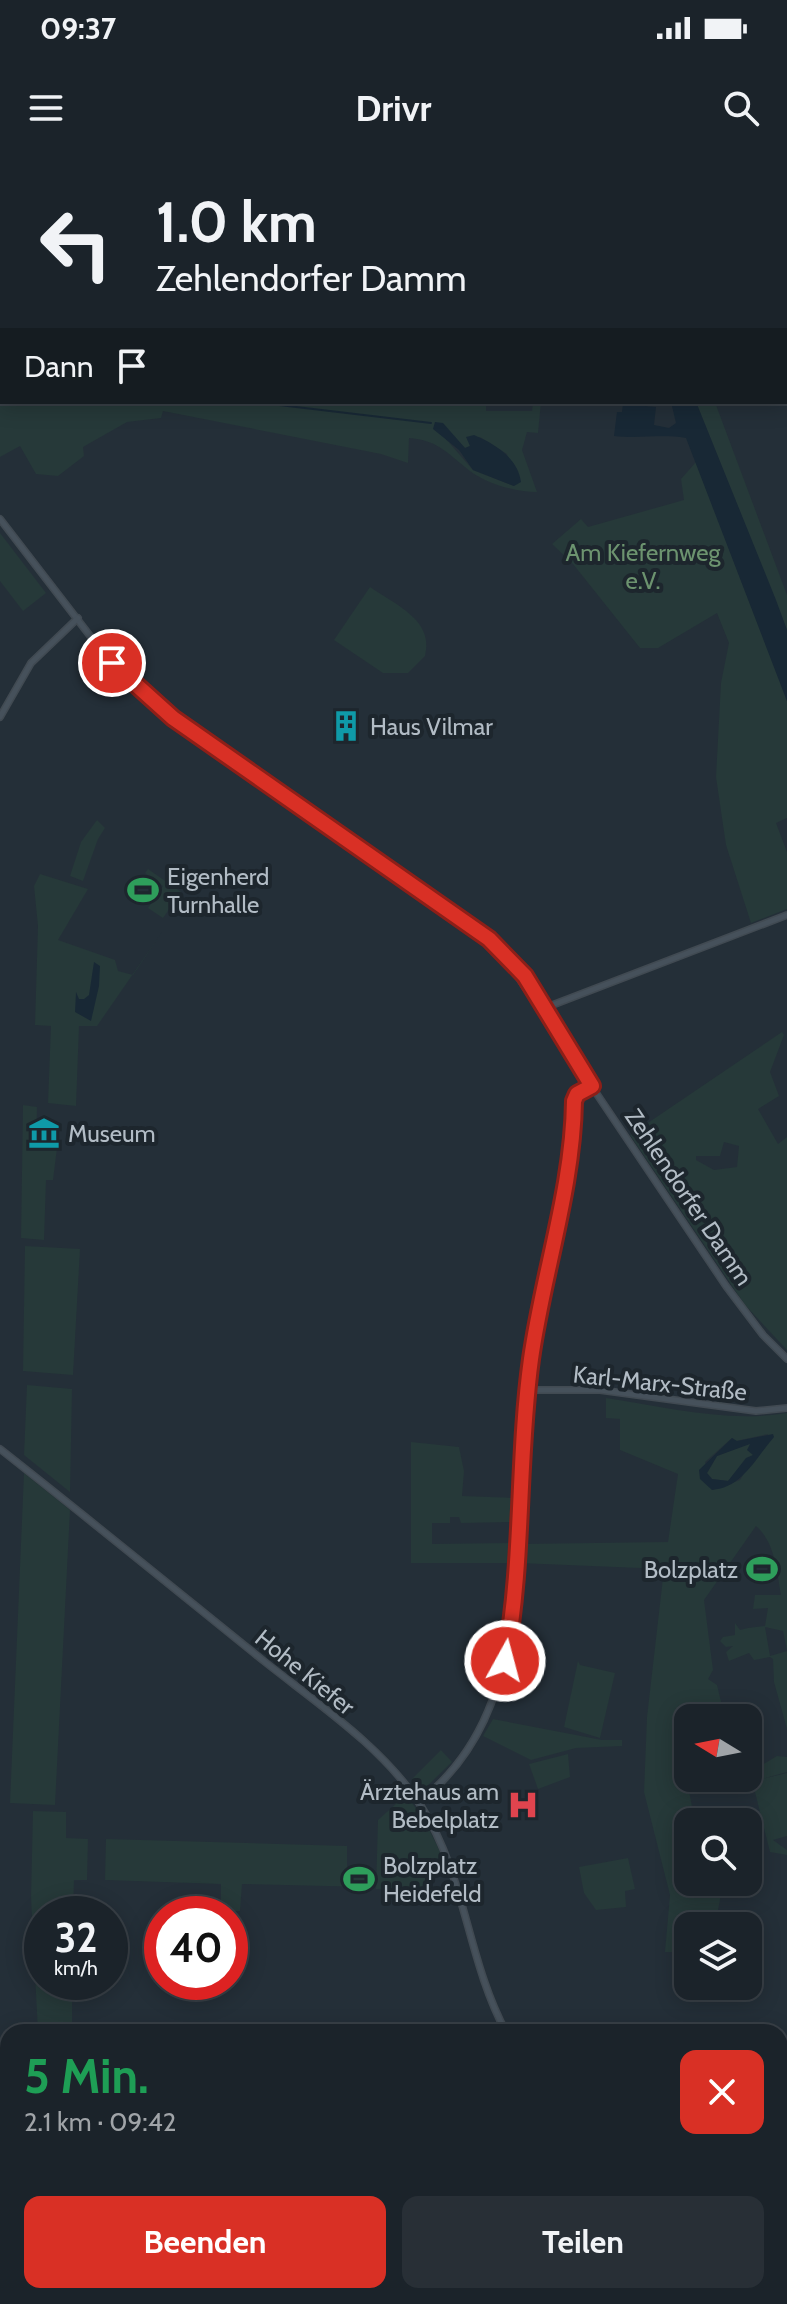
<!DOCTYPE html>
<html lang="de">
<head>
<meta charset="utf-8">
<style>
  body { margin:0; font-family:Cabin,sans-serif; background:#282f36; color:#f1f3f6; height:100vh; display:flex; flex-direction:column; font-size:30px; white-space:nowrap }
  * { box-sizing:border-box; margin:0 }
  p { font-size:26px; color:#a0a4a8 }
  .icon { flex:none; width:44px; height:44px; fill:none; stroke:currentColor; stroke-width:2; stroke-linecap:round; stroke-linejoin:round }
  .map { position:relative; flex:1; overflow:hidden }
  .panel { position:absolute; left:0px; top:1864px; width:788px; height:280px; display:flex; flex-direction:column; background:#1b232a; border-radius:24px 24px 0 0; box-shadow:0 4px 20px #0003,0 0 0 2px #394047 }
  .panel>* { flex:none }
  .hud { position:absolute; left:0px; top:0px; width:788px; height:244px; box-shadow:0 4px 20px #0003,0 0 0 2px #394047; background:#1b232a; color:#f1f3f6; overflow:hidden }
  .needle { width:52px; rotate:280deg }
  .fabs { position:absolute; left:674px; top:1544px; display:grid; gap:16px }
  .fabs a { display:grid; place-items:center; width:88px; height:88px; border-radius:16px; background:#1b232a; box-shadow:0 4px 20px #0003,0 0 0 2px #394047; font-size:40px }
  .speed { position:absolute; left:24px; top:1736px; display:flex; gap:16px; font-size:40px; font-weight:700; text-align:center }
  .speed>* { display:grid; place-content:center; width:104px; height:104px; border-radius:50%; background:#1b232a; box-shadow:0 4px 20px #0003,0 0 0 2px #394047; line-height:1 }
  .speed small { font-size:20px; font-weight:400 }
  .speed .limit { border:12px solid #d22; background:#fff; color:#111 }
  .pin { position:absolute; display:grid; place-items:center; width:68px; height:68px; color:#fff; margin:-34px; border:4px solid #fff; border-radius:50%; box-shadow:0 2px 8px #0007 }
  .me { position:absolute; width:88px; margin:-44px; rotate:7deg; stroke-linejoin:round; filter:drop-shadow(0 0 6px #0008) }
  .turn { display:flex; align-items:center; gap:28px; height:168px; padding:0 24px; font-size:36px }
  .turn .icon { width:104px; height:104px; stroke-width:2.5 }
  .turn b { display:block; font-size:56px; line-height:68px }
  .then { display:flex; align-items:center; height:76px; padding:0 24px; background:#0003; gap:16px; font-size:30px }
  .round { display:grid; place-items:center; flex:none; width:84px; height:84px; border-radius:16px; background:#282f36 }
  .summary { display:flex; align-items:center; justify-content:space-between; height:136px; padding:0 24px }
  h1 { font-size:48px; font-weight:700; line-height:60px; color:#1e9e55 }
  .primary-button { display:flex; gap:16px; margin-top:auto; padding:16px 24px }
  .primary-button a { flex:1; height:92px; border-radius:16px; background:#d93025; color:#fff; font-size:32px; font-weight:700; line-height:92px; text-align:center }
  .primary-button a+a { background:#282f36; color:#f1f3f6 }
  .status { display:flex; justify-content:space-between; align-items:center; height:56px; padding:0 40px; background:#1b232a; direction:ltr }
  .status svg { height:22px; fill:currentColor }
  header { display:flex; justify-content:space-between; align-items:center; height:104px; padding:0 24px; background:#1b232a; font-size:36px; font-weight:700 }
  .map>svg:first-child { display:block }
  .green { fill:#263939; fill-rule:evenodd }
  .water { fill:#182835; fill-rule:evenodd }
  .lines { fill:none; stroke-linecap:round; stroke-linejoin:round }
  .stream { stroke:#182835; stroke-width:2 }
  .secondary-casing { stroke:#414a52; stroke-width:8 }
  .secondary { stroke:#46515b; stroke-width:5 }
  .route-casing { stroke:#8d1f18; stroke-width:20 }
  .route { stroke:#d93025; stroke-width:14 }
  .labels { text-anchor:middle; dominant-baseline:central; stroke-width:8; stroke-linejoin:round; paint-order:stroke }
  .park-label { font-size:24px; fill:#6c936f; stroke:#1d262d }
  .poi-label { font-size:24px; fill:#b2bcc5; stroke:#1d262d; text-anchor:start }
  .street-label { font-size:24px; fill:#b2bcc5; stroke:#1d262d }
</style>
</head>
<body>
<div class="status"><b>09:37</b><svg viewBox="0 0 49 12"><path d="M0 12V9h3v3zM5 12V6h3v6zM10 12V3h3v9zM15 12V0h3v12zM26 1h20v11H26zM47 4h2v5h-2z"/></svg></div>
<header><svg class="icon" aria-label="menu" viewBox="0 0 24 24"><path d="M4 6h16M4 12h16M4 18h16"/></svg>Drivr<svg class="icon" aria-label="search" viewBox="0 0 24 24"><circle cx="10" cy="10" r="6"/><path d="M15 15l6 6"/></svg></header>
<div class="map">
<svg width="787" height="2144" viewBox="0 0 787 2144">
  <rect width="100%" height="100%" fill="#242f38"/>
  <g class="green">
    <path d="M0,134L2,242H486V251H532L533,242H541L538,273L527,272L522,290L537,332C514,332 483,323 465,307C445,291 436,280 409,278L408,303L381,294L163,251L161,258L127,262L83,287L84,296L58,316L36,314L20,286L0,297ZM444,269L465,288L470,286L469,281L480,277L507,294L514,326L473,310L439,271Z"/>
    <path d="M696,242H728L716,245L787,435V470Z"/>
    <path d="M696,302L787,541V658L776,663L787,692V749L751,763L726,685L716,617L721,523L729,483L717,453L658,488H640L573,404L552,384L581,359L588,367L684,340L681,319Z"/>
    <path d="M0,373L46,433L23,451L0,421Z"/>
    <path d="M370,427C394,444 435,460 425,496L408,513H383L334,480Z"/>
    <path d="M97,660L105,668L98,679L83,721L70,716L81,682Z"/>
    <path d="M148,709L181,732L163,758L148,748L163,726L145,713Z"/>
    <path d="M40,714L88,729L58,780L115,800L118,811L133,815L162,772L97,866H79L76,946L48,943L51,866L35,865L38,766L34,726Z"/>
    <path d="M782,872L784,875L770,912L779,936L758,949L778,984L787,977V1190L745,1145L630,975ZM724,982L739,986L737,1007L714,1010L696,1000V996H720Z"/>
    <path d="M23,945L37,947L36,988H57L53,1020H46L44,1080L21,1078Z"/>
    <path d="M25,1086L80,1089L73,1215L23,1211Z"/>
    <path d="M27,1225L72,1229L70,1332L24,1295Z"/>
    <path d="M606,1238C665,1247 728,1263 787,1253V1490L783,1471L765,1467L770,1496L787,1491V1569L774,1522L773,1499L770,1497L754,1500L749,1493L729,1501L726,1492L733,1486L726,1487L720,1481L723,1477L735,1475V1463L740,1470L748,1468L747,1462L748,1468L765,1466L768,1448L753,1449L755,1435H781C777,1412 775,1382 756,1366L704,1440L713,1510L708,1519L717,1525L723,1550L675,1559L695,1662H688V1722H717L722,1729L715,1766H688V1792H665L670,1735L644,1632L647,1557L664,1409L519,1403L521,1384L668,1382L678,1314L620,1290V1259L606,1258ZM768,1274L740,1320L712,1330L705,1302L732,1278L736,1281Z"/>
    <path d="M411,1282L459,1287L464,1311L462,1336L516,1338L513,1362L461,1363L459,1357H450V1363H432V1384L512,1383L510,1403H411Z"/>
    <path d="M750,1283L754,1294L728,1321L712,1319L707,1313L717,1296Z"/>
    <path d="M24,1313L70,1350L55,1645L10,1643Z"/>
    <path d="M578,1501L580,1505L615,1513L600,1578L564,1567Z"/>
    <path d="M493,1559L602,1580H622V1586L576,1588L531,1600L483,1576Z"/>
    <path d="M441,1590L452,1602L422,1631L412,1619Z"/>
    <path d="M568,1594L570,1617L538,1629L529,1604Z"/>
    <path d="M777,1596L787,1597V1612L758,1620L787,1613V1676L773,1680L787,1690V1695L770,1692L750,1612Z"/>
    <path d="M406,1635L424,1659L443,1698L433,1703L431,1725L438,1731L436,1740H427L426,1728L376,1729L378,1660Z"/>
    <path d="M33,1651L66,1652V1678L88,1679L87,1720H74L73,1754H42V1822H72V1872H38L31,1737Z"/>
    <path d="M106,1679L347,1686V1707H370L369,1727L242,1724L240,1751H221V1724L105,1720Z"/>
    <path d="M628,1698L635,1729L625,1731L626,1747L596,1750L584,1733L579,1707Z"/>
  </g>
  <g class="water">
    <path d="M671,242H696L776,440L787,470V541L686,278C661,274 639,279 614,276L617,252H622L623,244L656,247L654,265L669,268L676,263Z"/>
    <path d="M435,262L443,263L465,288L470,286L466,277L474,275C495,284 518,298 521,322L514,326L473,310L459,290L433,269Z"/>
    <path d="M94,802L100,806L99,826L91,861L75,852L76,832L79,839H84L89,835Z"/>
    <path d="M773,1274L774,1277C755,1299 742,1328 712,1330L700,1319L699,1310L732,1278L737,1281ZM750,1284L747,1290L753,1295L746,1298L728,1321L712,1319L707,1313L717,1296Z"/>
  </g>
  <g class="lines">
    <path class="stream" d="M254,242L431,263"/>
    <defs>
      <g id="secondary">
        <path d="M765,0V2"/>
        <path d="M786,109L787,112"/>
        <path d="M0,359L104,494L143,535L475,767L502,793L726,1126L763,1175L787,1199"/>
        <path d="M0,557L31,503L78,458"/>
        <path d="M517,811L525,816L542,848"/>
        <path d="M551,846V857L571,891"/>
        <path d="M542,849L787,755"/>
        <path d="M528,1230H600L756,1251L787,1248"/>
        <path d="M0,1289C89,1359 177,1431 265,1502C318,1544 384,1588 421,1646C466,1716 467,1800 506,1872"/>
        <path d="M511,1452L509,1438L515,1404L531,1198L572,987L574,941L577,934L592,926"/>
        <path d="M419,1642C477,1597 503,1531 510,1460C512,1447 517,1437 515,1424"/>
        <path d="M780,2008L787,2007"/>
        <path d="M563,2144L575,2136"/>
        <path d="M718,2144L720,2136"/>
      </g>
    </defs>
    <use href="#secondary" class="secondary-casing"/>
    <use href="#secondary" class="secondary"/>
  </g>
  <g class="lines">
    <defs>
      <path id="route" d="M112,503L173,558L489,779L525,816L592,926L577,934L574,941C573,1028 543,1113 531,1199C517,1300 524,1403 505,1501"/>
    </defs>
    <use href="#route" class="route-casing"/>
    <use href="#route" class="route"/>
  </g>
  <defs>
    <symbol id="building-bare" viewBox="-9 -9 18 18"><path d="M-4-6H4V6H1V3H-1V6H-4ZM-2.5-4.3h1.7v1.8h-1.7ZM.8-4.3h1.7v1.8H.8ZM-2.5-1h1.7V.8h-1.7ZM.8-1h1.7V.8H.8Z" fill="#0f9aa8" stroke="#1d262d" stroke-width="2.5" paint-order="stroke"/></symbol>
    <symbol id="stadium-bare" viewBox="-9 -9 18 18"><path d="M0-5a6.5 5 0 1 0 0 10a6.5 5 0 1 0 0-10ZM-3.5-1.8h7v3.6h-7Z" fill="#2e9e5b" stroke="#1d262d" stroke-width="2.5" paint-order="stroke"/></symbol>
    <symbol id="museum-bare" viewBox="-9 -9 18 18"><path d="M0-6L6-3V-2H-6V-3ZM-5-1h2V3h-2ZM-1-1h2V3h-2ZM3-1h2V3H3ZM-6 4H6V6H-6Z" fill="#0f9aa8" stroke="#1d262d" stroke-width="2.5" paint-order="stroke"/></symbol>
    <symbol id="hospital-bare" viewBox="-9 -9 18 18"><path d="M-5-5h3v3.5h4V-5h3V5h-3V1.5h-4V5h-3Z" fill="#e0444e" stroke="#1d262d" stroke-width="2.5" paint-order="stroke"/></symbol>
  </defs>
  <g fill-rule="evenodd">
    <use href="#building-bare" x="324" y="544" width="44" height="44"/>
    <use href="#stadium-bare" x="121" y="708" width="44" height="44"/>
    <use href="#museum-bare" x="22" y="951" width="44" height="44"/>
    <use href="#stadium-bare" x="740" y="1387" width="44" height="44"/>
    <use href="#hospital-bare" x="501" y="1623" width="44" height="44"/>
    <use href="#stadium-bare" x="337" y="1697" width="44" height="44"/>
  </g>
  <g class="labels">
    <g class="park-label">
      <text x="643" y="392">Am Kiefernweg<tspan x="643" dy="28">e.V.</tspan></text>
    </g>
    <g class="poi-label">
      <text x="370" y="566">Haus Vilmar</text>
      <text x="167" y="716">Eigenherd<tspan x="167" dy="28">Turnhalle</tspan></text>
      <text x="68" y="973">Museum</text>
      <text x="738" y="1409" text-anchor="end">Bolzplatz</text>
      <text x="499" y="1631" text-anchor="end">Ärztehaus am<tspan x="499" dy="28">Bebelplatz</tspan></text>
      <text x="383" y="1705">Bolzplatz<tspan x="383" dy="28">Heidefeld</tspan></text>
    </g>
    <g class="street-label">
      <text transform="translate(689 1037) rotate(56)">Zehlendorfer Damm</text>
      <text transform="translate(660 1223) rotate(6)">Karl-Marx-Straße</text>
      <text transform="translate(305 1512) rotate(39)">Hohe Kiefer</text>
    </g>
  </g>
</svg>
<div class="fabs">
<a><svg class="needle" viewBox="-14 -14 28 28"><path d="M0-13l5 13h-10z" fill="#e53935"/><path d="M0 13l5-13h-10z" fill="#a0a4a8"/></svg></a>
<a><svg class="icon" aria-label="search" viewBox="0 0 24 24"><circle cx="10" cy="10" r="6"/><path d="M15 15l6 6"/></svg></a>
<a><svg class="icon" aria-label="layers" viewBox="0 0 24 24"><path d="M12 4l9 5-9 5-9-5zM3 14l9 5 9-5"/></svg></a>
</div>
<div class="speed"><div>32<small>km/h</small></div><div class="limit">40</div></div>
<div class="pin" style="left:112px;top:503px;background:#d93025"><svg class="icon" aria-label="arrive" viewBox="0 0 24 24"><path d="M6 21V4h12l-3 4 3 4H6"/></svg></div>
<svg class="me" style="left:505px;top:1501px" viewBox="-20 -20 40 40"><circle r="17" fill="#d93025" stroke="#fff" stroke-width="3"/><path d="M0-11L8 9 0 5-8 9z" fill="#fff"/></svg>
<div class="hud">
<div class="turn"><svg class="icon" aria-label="left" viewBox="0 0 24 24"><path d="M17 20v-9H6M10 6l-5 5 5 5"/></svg><div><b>1.0 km</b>Zehlendorfer Damm</div></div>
<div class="then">Dann<svg class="icon" aria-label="arrive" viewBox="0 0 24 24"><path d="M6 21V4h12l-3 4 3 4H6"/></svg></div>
</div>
<section class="panel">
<div class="summary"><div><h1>5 Min.</h1><p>2.1 km · 09:42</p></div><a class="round" style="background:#d93025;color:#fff"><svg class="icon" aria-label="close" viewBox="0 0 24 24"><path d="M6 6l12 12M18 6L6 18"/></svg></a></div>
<div class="primary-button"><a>Beenden</a><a>Teilen</a></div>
</section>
</div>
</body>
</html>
